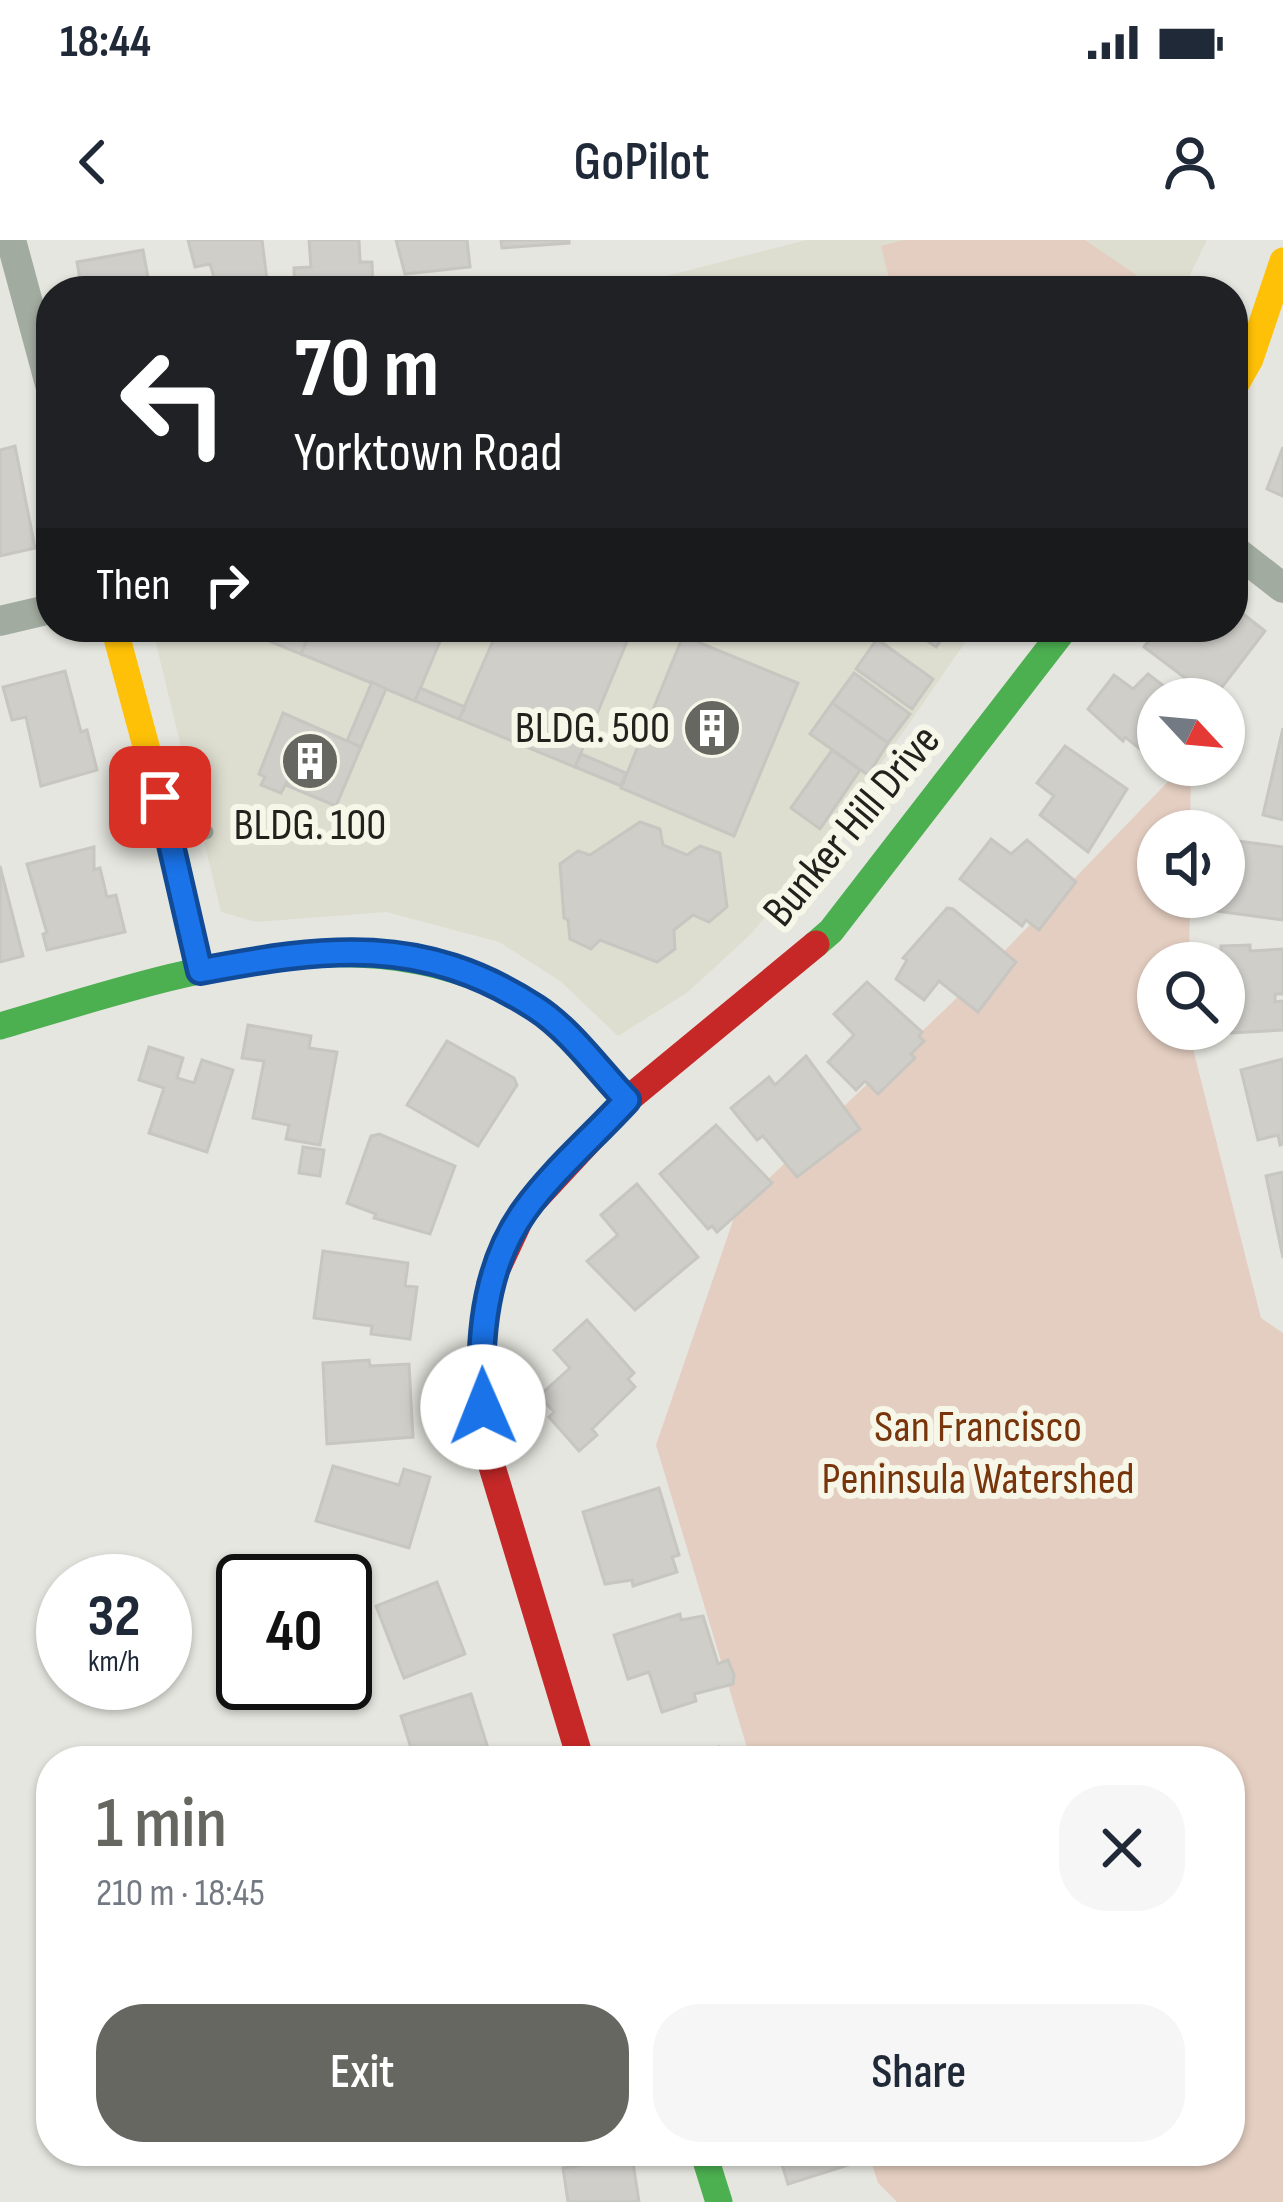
<!DOCTYPE html>
<html lang="en">
<head>
<meta charset="utf-8">
<style>
  body { margin:0; font-family:"Sofia Sans Condensed",sans-serif; background:#f6f6f7; color:#1f2937; height:100vh; display:flex; flex-direction:column; font-size:45px; white-space:nowrap }
  * { box-sizing:border-box; margin:0 }
  p { font-size:39px; color:#747a83 }
  .icon { flex:none; width:66px; height:66px; fill:none; stroke:currentColor; stroke-width:2; stroke-linecap:round; stroke-linejoin:round }
  .map { position:relative; flex:1; overflow:hidden }
  .side { position:absolute; left:36px; top:1506px; width:1209px; height:420px; display:flex; flex-direction:column; background:#fff; border-radius:48px; box-shadow:0 3px 9px #0004 }
  .side>* { flex:none }
  .top-card { position:absolute; left:36px; top:36px; width:1212px; height:366px; border-radius:48px; box-shadow:0 3px 9px #0004; background:#202124; color:#fff; overflow:hidden }
  .needle { width:78px; rotate:116deg }
  .fabs { position:absolute; left:1137px; top:438px; display:grid; gap:24px }
  .fabs a { display:grid; place-items:center; width:108px; height:108px; border-radius:50%; background:#fff; box-shadow:0 3px 9px #0004; font-size:60px }
  .speed { position:absolute; left:36px; top:1314px; display:flex; gap:24px; font-size:60px; font-weight:700; text-align:center }
  .speed>* { display:grid; place-content:center; width:156px; height:156px; border-radius:50%; background:#fff; box-shadow:0 3px 9px #0004; line-height:1 }
  .speed small { font-size:30px; font-weight:400 }
  .speed .limit { border:6px solid #111; border-radius:18px; background:#fff; color:#111 }
  .pin { position:absolute; display:grid; place-items:center; width:102px; height:102px; color:#fff; margin:-51px; border-radius:24px; box-shadow:0 6px 18px #0006 }
  .me { position:absolute; width:132px; margin:-66px; rotate:359deg; stroke-linejoin:round; filter:drop-shadow(0 0 9px #0008) }
  .turn { display:flex; align-items:center; gap:42px; height:252px; padding:0 60px; font-size:54px }
  .turn .icon { width:156px; height:156px; stroke-width:2.5 }
  .turn b { display:block; font-size:84px; line-height:102px }
  .then { display:flex; align-items:center; height:114px; padding:0 60px; background:#0003; gap:24px; font-size:45px }
  .round { display:grid; place-items:center; flex:none; width:126px; height:126px; border-radius:48px; background:#f6f6f7 }
  .headline { display:flex; align-items:center; justify-content:space-between; height:204px; padding:0 60px }
  h1 { font-size:72px; font-weight:600; line-height:90px; color:#676761 }
  .cta { display:flex; gap:24px; margin-top:auto; padding:24px 60px }
  .cta a { flex:1; height:138px; border-radius:48px; background:#676761; color:#fff; font-size:48px; font-weight:600; line-height:138px; text-align:center }
  .cta a+a { background:#f6f6f7; color:#1f2937 }
  .status { display:flex; justify-content:space-between; align-items:center; height:84px; padding:0 60px; background:#fff; direction:ltr }
  .status svg { height:33px; fill:currentColor }
  header { display:flex; justify-content:space-between; align-items:center; height:156px; padding:0 60px; background:#fff; font-size:54px; font-weight:600 }
  .map>svg:first-child { display:block }
  .built { fill:#deded0 }
  .green { fill:#e4cec1 }
  .building { fill:#cfcec9; stroke:#c7c6c1; stroke-width:3 }
  .lines { fill:none; stroke-linecap:round; stroke-linejoin:round }
  .lane { stroke:#a2ab9f; stroke-width:15 }
  .street { stroke:#a2ab9f; stroke-width:30 }
  .fast { stroke:#4caf50; stroke-width:27 }
  .slow { stroke:#ffc107; stroke-width:27 }
  .jam { stroke:#c62828; stroke-width:27 }
  .route-casing { stroke:#114b97; stroke-width:30 }
  .route { stroke:#1a73e8; stroke-width:21 }
  .labels { text-anchor:middle; dominant-baseline:central; stroke-width:12; stroke-linejoin:round; paint-order:stroke }
  .poi-label { font-size:45px; fill:#22221d; stroke:#f6f7e9; text-anchor:end }
  .street-label { font-size:45px; fill:#22221d; stroke:#f6f7e9 }
  .park-label { font-size:45px; fill:#78340a; stroke:#f6f7e9 }
</style>
</head>
<body>
<div class="status"><b>18:44</b><svg viewBox="0 0 49 12"><path d="M0 12V9h3v3zM5 12V6h3v6zM10 12V3h3v9zM15 12V0h3v12zM26 1h20v11H26zM47 4h2v5h-2z"/></svg></div>
<header><svg class="icon" aria-label="back" viewBox="0 0 24 24"><path d="M15 5l-7 7 7 7"/></svg>GoPilot<svg class="icon" aria-label="person" viewBox="0 0 24 24"><circle cx="12" cy="8" r="4"/><path d="M4 21q1-7 8-7t8 7"/></svg></header>
<div class="map">
<svg width="1283" height="1962" viewBox="0 0 1283 1962">
  <rect width="100%" height="100%" fill="#e6e6e0"/>
  <g class="built">
    <path d="M806,0H1207L1182,51H608Z"/>
    <path d="M152,387H976L842,580L752,693L688,752L618,796L560,741L499,702L386,672L256,682L221,672Z"/>
  </g>
  <g class="green">
    <path d="M904,0H1085L1160,51H892L881,6Z"/>
    <path d="M1184,525H1191L1190,591H1158V657H1190L1189,723H1158V789H1188L1261,1078L1283,1093V1962H897L878,1943L868,1911H1230V1521H751L656,1205L737,969L989,727Z"/>
  </g>
  <g class="building">
    <path d="M188,0H262L267,40L272,38L275,51H218L210,24L195,27Z"/>
    <path d="M309,0H359L360,22H372L373,51H295L294,28L311,27Z"/>
    <path d="M396,0H467L470,27L405,34Z"/>
    <path d="M501,0H569V3L502,8Z"/>
    <path d="M143,10L149,43L144,44L146,51H82L77,22Z"/>
    <path d="M15,206L35,308L0,316V210Z"/>
    <path d="M1283,207V256L1267,249Z"/>
    <path d="M1233,366L1265,391L1213,459L1144,407L1159,387H1233Z"/>
    <path d="M258,387H273L308,400L301,414L254,395Z"/>
    <path d="M313,387H446L415,461L301,414Z"/>
    <path d="M499,387H633L575,527L459,479Z"/>
    <path d="M908,387H951L936,407Z"/>
    <path d="M683,396L798,443L734,596L621,548Z"/>
    <path d="M877,399L933,439L912,469L856,429Z"/>
    <path d="M65,431L81,492L87,490L97,530L41,546L26,477L12,480L3,447Z"/>
    <path d="M854,433L910,474L888,503L832,463Z"/>
    <path d="M1148,434L1181,459H1158V523L1125,497L1123,501L1088,469L1114,435L1133,449Z"/>
    <path d="M372,442L386,449L361,507L347,501Z"/>
    <path d="M420,448L465,467L459,479L415,461Z"/>
    <path d="M832,463L888,503L868,535L810,494Z"/>
    <path d="M283,473L361,507L336,566L288,546L289,538L281,553L261,545L265,537L259,534Z"/>
    <path d="M1283,488V580L1263,575Z"/>
    <path d="M1065,506L1127,549L1088,612L1040,575L1054,556L1037,543Z"/>
    <path d="M832,510L860,530L820,589L791,568Z"/>
    <path d="M581,514L626,533L621,546L575,527Z"/>
    <path d="M640,582L660,589L663,605L687,615L700,606L720,613L727,667L709,682L693,675L674,690L675,709L657,722L600,700L591,709L570,699L568,680L564,678L560,624L578,611L590,615Z"/>
    <path d="M991,599L1011,614L1027,600L1076,642L1039,690L1026,680L1022,686L960,639Z"/>
    <path d="M1238,601L1283,607V680L1208,670L1210,657H1224V640L1232,641Z"/>
    <path d="M94,607V630L100,628L107,657L116,655L125,692L47,710L43,694L47,693L27,624Z"/>
    <path d="M0,626L23,716L0,722Z"/>
    <path d="M947,668L953,669L1016,722L978,772L939,741L924,760L896,739L907,720L903,718Z"/>
    <path d="M1250,705V711L1283,709V754H1275V762L1283,761V790L1231,793L1227,730L1221,723V706Z"/>
    <path d="M867,742L922,792L919,796L924,801L911,814L915,818L878,854L865,841L856,850L828,822L854,795L834,774Z"/>
    <path d="M248,785L311,796L309,808L337,812L320,905L286,899L289,885L253,878L264,821L242,818Z"/>
    <path d="M447,801L514,838L517,845L478,906L407,865Z"/>
    <path d="M149,807L183,818L177,838L194,843L202,820L233,830L207,912L149,893L164,848L139,840Z"/>
    <path d="M806,816L860,889L797,937L763,896L757,900L731,868L769,837L775,845Z"/>
    <path d="M1283,819V904L1280,905L1278,895L1258,900L1241,830Z"/>
    <path d="M716,885L772,943L717,992L712,986L708,989L660,934Z"/>
    <path d="M379,894L455,926L430,994L374,978L376,974L347,963L371,896Z"/>
    <path d="M303,907L324,910L320,936L299,933Z"/>
    <path d="M1283,932V1018L1266,936Z"/>
    <path d="M637,944L698,1017L635,1070L587,1021L618,995L601,975Z"/>
    <path d="M323,1011L408,1023L405,1046L417,1047L410,1099L371,1094L372,1086L314,1078Z"/>
    <path d="M587,1080L634,1133L628,1139L635,1147L592,1189L597,1195L579,1211L549,1177L554,1172L539,1156L570,1128L554,1110Z"/>
    <path d="M369,1120L370,1126L409,1124L413,1197L327,1204L323,1123Z"/>
    <path d="M333,1226L399,1245L404,1229L430,1237L409,1308L316,1281Z"/>
    <path d="M659,1248L679,1315L672,1317L677,1332L633,1346L632,1340L605,1344L583,1272Z"/>
    <path d="M437,1342L465,1414L404,1438L376,1366Z"/>
    <path d="M680,1374L681,1380L703,1376L718,1424L728,1420L734,1435L733,1444L694,1454L696,1461L662,1472L649,1432L628,1439L614,1395Z"/>
    <path d="M471,1454L492,1521H415L401,1476Z"/>
    <path d="M719,1507L720,1511L730,1508L732,1514L740,1511L743,1521H684Z"/>
    <path d="M778,1911H861L864,1920L788,1944Z"/>
    <path d="M632,1916L639,1962H568L563,1928Z"/>
  </g>
  <g class="lines">
    <path class="lane" d="M174,599L206,592"/>
    <g class="street">
      <path d="M11,0L51,148"/>
      <path d="M1233,309L1283,348"/>
      <path d="M0,381L51,369"/>
    </g>
    <g class="fast">
      <path d="M816,704L831,691L1066,387"/>
      <path d="M0,786C172,736 372,661 538,769C573,791 599,830 627,860"/>
      <path d="M703,1911L719,1962"/>
    </g>
    <g class="slow">
      <path d="M1233,149L1250,119L1283,21"/>
      <path d="M114,387L171,599L200,731"/>
    </g>
    <path class="jam" d="M581,1521L487,1210L480,1123L490,1044L524,971L627,860L816,704"/>
  </g>
  <g class="lines">
    <defs>
      <path id="route" d="M160,557L200,731C326,707 422,694 536,768C570,790 599,831 627,860C594,896 554,930 525,970C485,1025 478,1100 483,1167"/>
    </defs>
    <use href="#route" class="route-casing"/>
    <use href="#route" class="route"/>
  </g>
  <defs>
    <symbol id="building-disc" viewBox="-11 -11 22 22"><circle r="9.5" fill="#676761" stroke="#f6f7e9"/><path d="M-4-6H4V6H1V3H-1V6H-4ZM-2.5-4.3h1.7v1.8h-1.7ZM.8-4.3h1.7v1.8H.8ZM-2.5-1h1.7V.8h-1.7ZM.8-1h1.7V.8H.8Z" fill="#fff"/></symbol>
  </defs>
  <g fill-rule="evenodd">
    <use href="#building-disc" x="679" y="455" width="66" height="66"/>
    <use href="#building-disc" x="277" y="488" width="66" height="66"/>
  </g>
  <g class="labels">
    <g class="poi-label">
      <text x="670" y="488">BLDG. 500</text>
      <text x="310" y="585" text-anchor="middle">BLDG. 100</text>
    </g>
    <g class="street-label">
      <text transform="translate(852 586) rotate(-50)">Bunker Hill Drive</text>
    </g>
    <g class="park-label">
      <text x="978" y="1187">San Francisco<tspan x="978" dy="52">Peninsula Watershed</tspan></text>
    </g>
  </g>
</svg>
<div class="fabs">
<a><svg class="needle" viewBox="-14 -14 28 28"><path d="M0-13l5 13h-10z" fill="#e53935"/><path d="M0 13l5-13h-10z" fill="#747a83"/></svg></a>
<a><svg class="icon" aria-label="sound" viewBox="0 0 24 24"><path d="M4 9h4l5-4v14l-5-4H4zM17 9q2 3 0 6"/></svg></a>
<a><svg class="icon" aria-label="search" viewBox="0 0 24 24"><circle cx="10" cy="10" r="6"/><path d="M15 15l6 6"/></svg></a>
</div>
<div class="speed"><div>32<small>km/h</small></div><div class="limit">40</div></div>
<div class="pin" style="left:160px;top:557px;background:#d93025"><svg class="icon" aria-label="arrive" viewBox="0 0 24 24"><path d="M6 21V4h12l-3 4 3 4H6"/></svg></div>
<svg class="me" style="left:483px;top:1167px" viewBox="-20 -20 40 40"><circle r="19" fill="#fff"/><path d="M0-13L10 11 0 6-10 11z" fill="#1a73e8"/></svg>
<div class="top-card">
<div class="turn"><svg class="icon" aria-label="left" viewBox="0 0 24 24"><path d="M17 20v-9H6M10 6l-5 5 5 5"/></svg><div><b>70 m</b>Yorktown Road</div></div>
<div class="then">Then<svg class="icon" aria-label="right" viewBox="0 0 24 24"><path d="M7 20v-9h11M14 6l5 5-5 5"/></svg></div>
</div>
<section class="side">
<div class="headline"><div><h1>1 min</h1><p>210 m · 18:45</p></div><a class="round"><svg class="icon" aria-label="close" viewBox="0 0 24 24"><path d="M6 6l12 12M18 6L6 18"/></svg></a></div>
<div class="cta"><a>Exit</a><a>Share</a></div>
</section>
</div>
</body>
</html>
